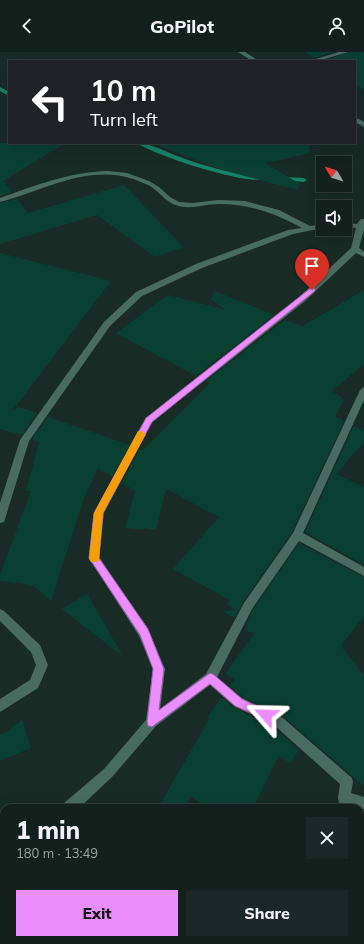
<!DOCTYPE html>
<html lang="en">
<head>
<meta charset="utf-8">
<style>
  body { margin:0; font-family:Mulish,sans-serif; background:#1c2825; color:#f1f3f6; height:100vh; display:flex; flex-direction:column; font-size:15px; white-space:nowrap }
  * { box-sizing:border-box; margin:0 }
  p { font-size:13px; color:#9da3a3 }
  .icon { flex:none; width:22px; height:22px; fill:none; stroke:currentColor; stroke-width:2; stroke-linecap:round; stroke-linejoin:round }
  .map { position:relative; flex:1; overflow:hidden }
  .side { position:absolute; left:0px; top:752px; width:364px; height:140px; display:flex; flex-direction:column; background:#13201c; border-radius:12px 12px 0 0; box-shadow:0 4px 16px #0002,0 0 0 1px #323e3b }
  .side>* { flex:none }
  .guide { position:absolute; left:8px; top:8px; width:348px; height:84px; border-radius:0px; box-shadow:0 4px 16px #0002,0 0 0 1px #323e3b; background:#202124; color:#fff; overflow:hidden }
  .needle { width:26px; rotate:308deg }
  .controls { position:absolute; left:316px; top:104px; display:grid; gap:8px }
  .controls a { display:grid; place-items:center; width:36px; height:36px; border-radius:0px; background:#13201c; box-shadow:0 4px 16px #0002,0 0 0 1px #323e3b; font-size:20px }
  .pin { position:absolute; display:grid; place-items:center; width:34px; height:34px; color:#fff; margin:-41px -17px; border-radius:50% 50% 50% 0; rotate:-45deg; box-shadow:0 0 4px #0007 }
  .pin .icon { rotate:45deg }
  .me { position:absolute; width:44px; margin:-22px; rotate:295deg; stroke-linejoin:round; filter:drop-shadow(0 0 3px #0008) }
  .turn { display:flex; align-items:center; gap:14px; height:84px; padding:0 16px; font-size:18px }
  .turn .icon { width:52px; height:52px; stroke-width:2.5 }
  .turn b { display:block; font-size:28px; line-height:34px }
  .round { display:grid; place-items:center; flex:none; width:42px; height:42px; border-radius:0px; background:#1c2825 }
  .head { display:flex; align-items:center; justify-content:space-between; height:68px; padding:0 16px }
  h1 { font-size:24px; font-weight:800; line-height:30px }
  .button { display:flex; gap:8px; margin-top:auto; padding:8px 16px }
  .button a { flex:1; height:46px; border-radius:0px; background:#ea8dfd; color:#111; font-size:16px; font-weight:800; line-height:46px; text-align:center }
  .button a+a { background:#1c2825; color:#f1f3f6 }
  header { display:flex; justify-content:space-between; align-items:center; height:52px; padding:0 16px; background:#13201c; font-size:18px; font-weight:800 }
  .map>svg:first-child { display:block }
  .lines { fill:none; stroke-linecap:round; stroke-linejoin:round }
  .stream { fill:#188167; fill-rule:evenodd }
  .building { fill:#0a4032 }
  .street { fill:#496c60; fill-rule:evenodd }
  .route { fill:#ea8dfd; stroke:#985ca4 }
  .slow { fill:#f59e0b }
</style>
</head>
<body>
<header><svg class="icon" aria-label="back" viewBox="0 0 24 24"><path d="M15 5l-7 7 7 7"/></svg>GoPilot<svg class="icon" aria-label="person" viewBox="0 0 24 24"><circle cx="12" cy="8" r="4"/><path d="M4 21q1-7 8-7t8 7"/></svg></header>
<div class="map">
<svg width="364" height="892" viewBox="0 0 364 892">
  <rect width="100%" height="100%" fill="#192b25"/>
  <g class="lines">
    <g class="stream">
      <path d="M0,35L9,40V44L0,39Z"/>
      <path d="M137,91C149,91 160,97 172,102C187,108 202,113 218,117C227,120 262,123 266,126C253,136 151,102 137,91Z"/>
      <path d="M282,125L304,126L307,128L304,130L280,128V126Z"/>
    </g>
  </g>
  <g class="building">
    <path d="M305,0H334L314,6Z"/>
    <path d="M349,0H364V38L355,32V9H323Z"/>
    <path d="M0,91H65L3,129L12,140L0,144Z"/>
    <path d="M158,91H309L310,101L265,111L300,132L297,138L222,118L157,93Z"/>
    <path d="M124,133L183,195L155,205L97,163L0,192V151L17,147L28,161Z"/>
    <path d="M0,201L111,229L12,359L18,355L37,361L22,383L0,377Z"/>
    <path d="M364,238V312L332,339L344,347L335,365L344,369L292,480L243,550L234,566L222,559L235,558L227,552L230,548L173,517L219,465L166,437L156,478L145,476L143,478L125,476L135,439L122,431L140,396L143,398L210,331L206,329L284,268L303,274Z"/>
    <path d="M215,239L274,263L196,324L116,281L168,243L226,258L211,247Z"/>
    <path d="M48,365L130,393L112,425L98,416L84,446L51,549L32,533L0,529V523L31,439H26L39,390L32,387Z"/>
    <path d="M354,374L364,379V390L336,422L364,435V513L305,480Z"/>
    <path d="M299,491L364,525V564L341,594L364,623V734L284,665L243,645L230,634L235,627L225,622L254,582L245,578L248,573L246,572L253,558Z"/>
    <path d="M87,542L122,603H121L62,557Z"/>
    <path d="M222,645L233,655L274,675L299,698L290,711L279,704L253,756H210L191,745L185,756H158L209,667L207,666Z"/>
    <path d="M22,668L31,696L0,709V682L7,680Z"/>
  </g>
  <g class="lines">
    <g class="street">
      <path d="M238,0H245L259,9H252Z"/>
      <path d="M339,0H348L318,9H309Z"/>
      <path d="M355,65L364,70V75L355,70Z"/>
      <path d="M108,119L127,121L149,129L159,135L170,145L179,150L193,151L218,148L245,149L279,158L310,174L323,172V176L293,182L202,216L142,244L110,274L29,389L5,467L4,470L0,471V451L20,388L104,270L136,240L196,212L288,178L302,176C275,161 250,152 219,152C207,152 196,156 185,155C166,153 164,143 150,134C145,131 138,129 133,127C87,112 43,139 0,150V146C36,133 70,120 108,119Z"/>
      <path d="M361,167H364V177L359,196L364,200V205L356,201L304,250L152,370L104,461L99,505L148,578L165,617L160,657L206,622L244,551L293,481L360,338L364,335V348L303,481L364,515V524L299,489L252,557L217,625L242,646L283,666L352,726L353,730L351,741L364,745V757L339,751L338,746L340,732L275,674L234,654L210,633L156,674L112,725L79,756H62L64,751L104,717L146,668L153,617L139,584L89,506L94,461L146,366L298,246L351,196L356,176L345,175V171L357,172Z"/>
      <path d="M0,557L4,559L40,593L48,613L38,636L0,660V647L30,628L36,613L31,600L0,569Z"/>
      <path d="M4,807V823L0,825V809Z"/>
    </g>
  </g>
  <path class="route" d="M312,235L315,236V239L152,370L103,461L99,506L148,577L164,617L159,658L210,621L213,622L242,647L270,660L271,663L270,667L266,668L235,654L210,632L152,675L148,674L147,670L153,617L140,583L89,506L94,461L146,366Z"/>
  <path class="slow" d="M138,379H141L146,382L103,461L99,507L98,510H91L89,507L94,461Z"/>
</svg>
<div class="controls">
<a><svg class="needle" viewBox="-14 -14 28 28"><path d="M0-13l5 13h-10z" fill="#e53935"/><path d="M0 13l5-13h-10z" fill="#9da3a3"/></svg></a>
<a><svg class="icon" aria-label="sound" viewBox="0 0 24 24"><path d="M4 9h4l5-4v14l-5-4H4zM17 9q2 3 0 6"/></svg></a>
</div>
<div class="pin" style="left:312px;top:238px;background:#d93025"><svg class="icon" aria-label="arrive" viewBox="0 0 24 24"><path d="M6 21V4h12l-3 4 3 4H6"/></svg></div>
<svg class="me" style="left:266px;top:663px" viewBox="-20 -20 40 40"><path d="M0-17L14 15 0 8-14 15z" fill="#ea8dfd" stroke="#fff" stroke-width="4"/></svg>
<div class="guide">
<div class="turn"><svg class="icon" aria-label="left" viewBox="0 0 24 24"><path d="M17 20v-9H6M10 6l-5 5 5 5"/></svg><div><b>10 m</b>Turn left</div></div>
</div>
<section class="side">
<div class="head"><div><h1>1 min</h1><p>180 m · 13:49</p></div><a class="round"><svg class="icon" aria-label="close" viewBox="0 0 24 24"><path d="M6 6l12 12M18 6L6 18"/></svg></a></div>
<div class="button"><a>Exit</a><a>Share</a></div>
</section>
</div>
</body>
</html>
